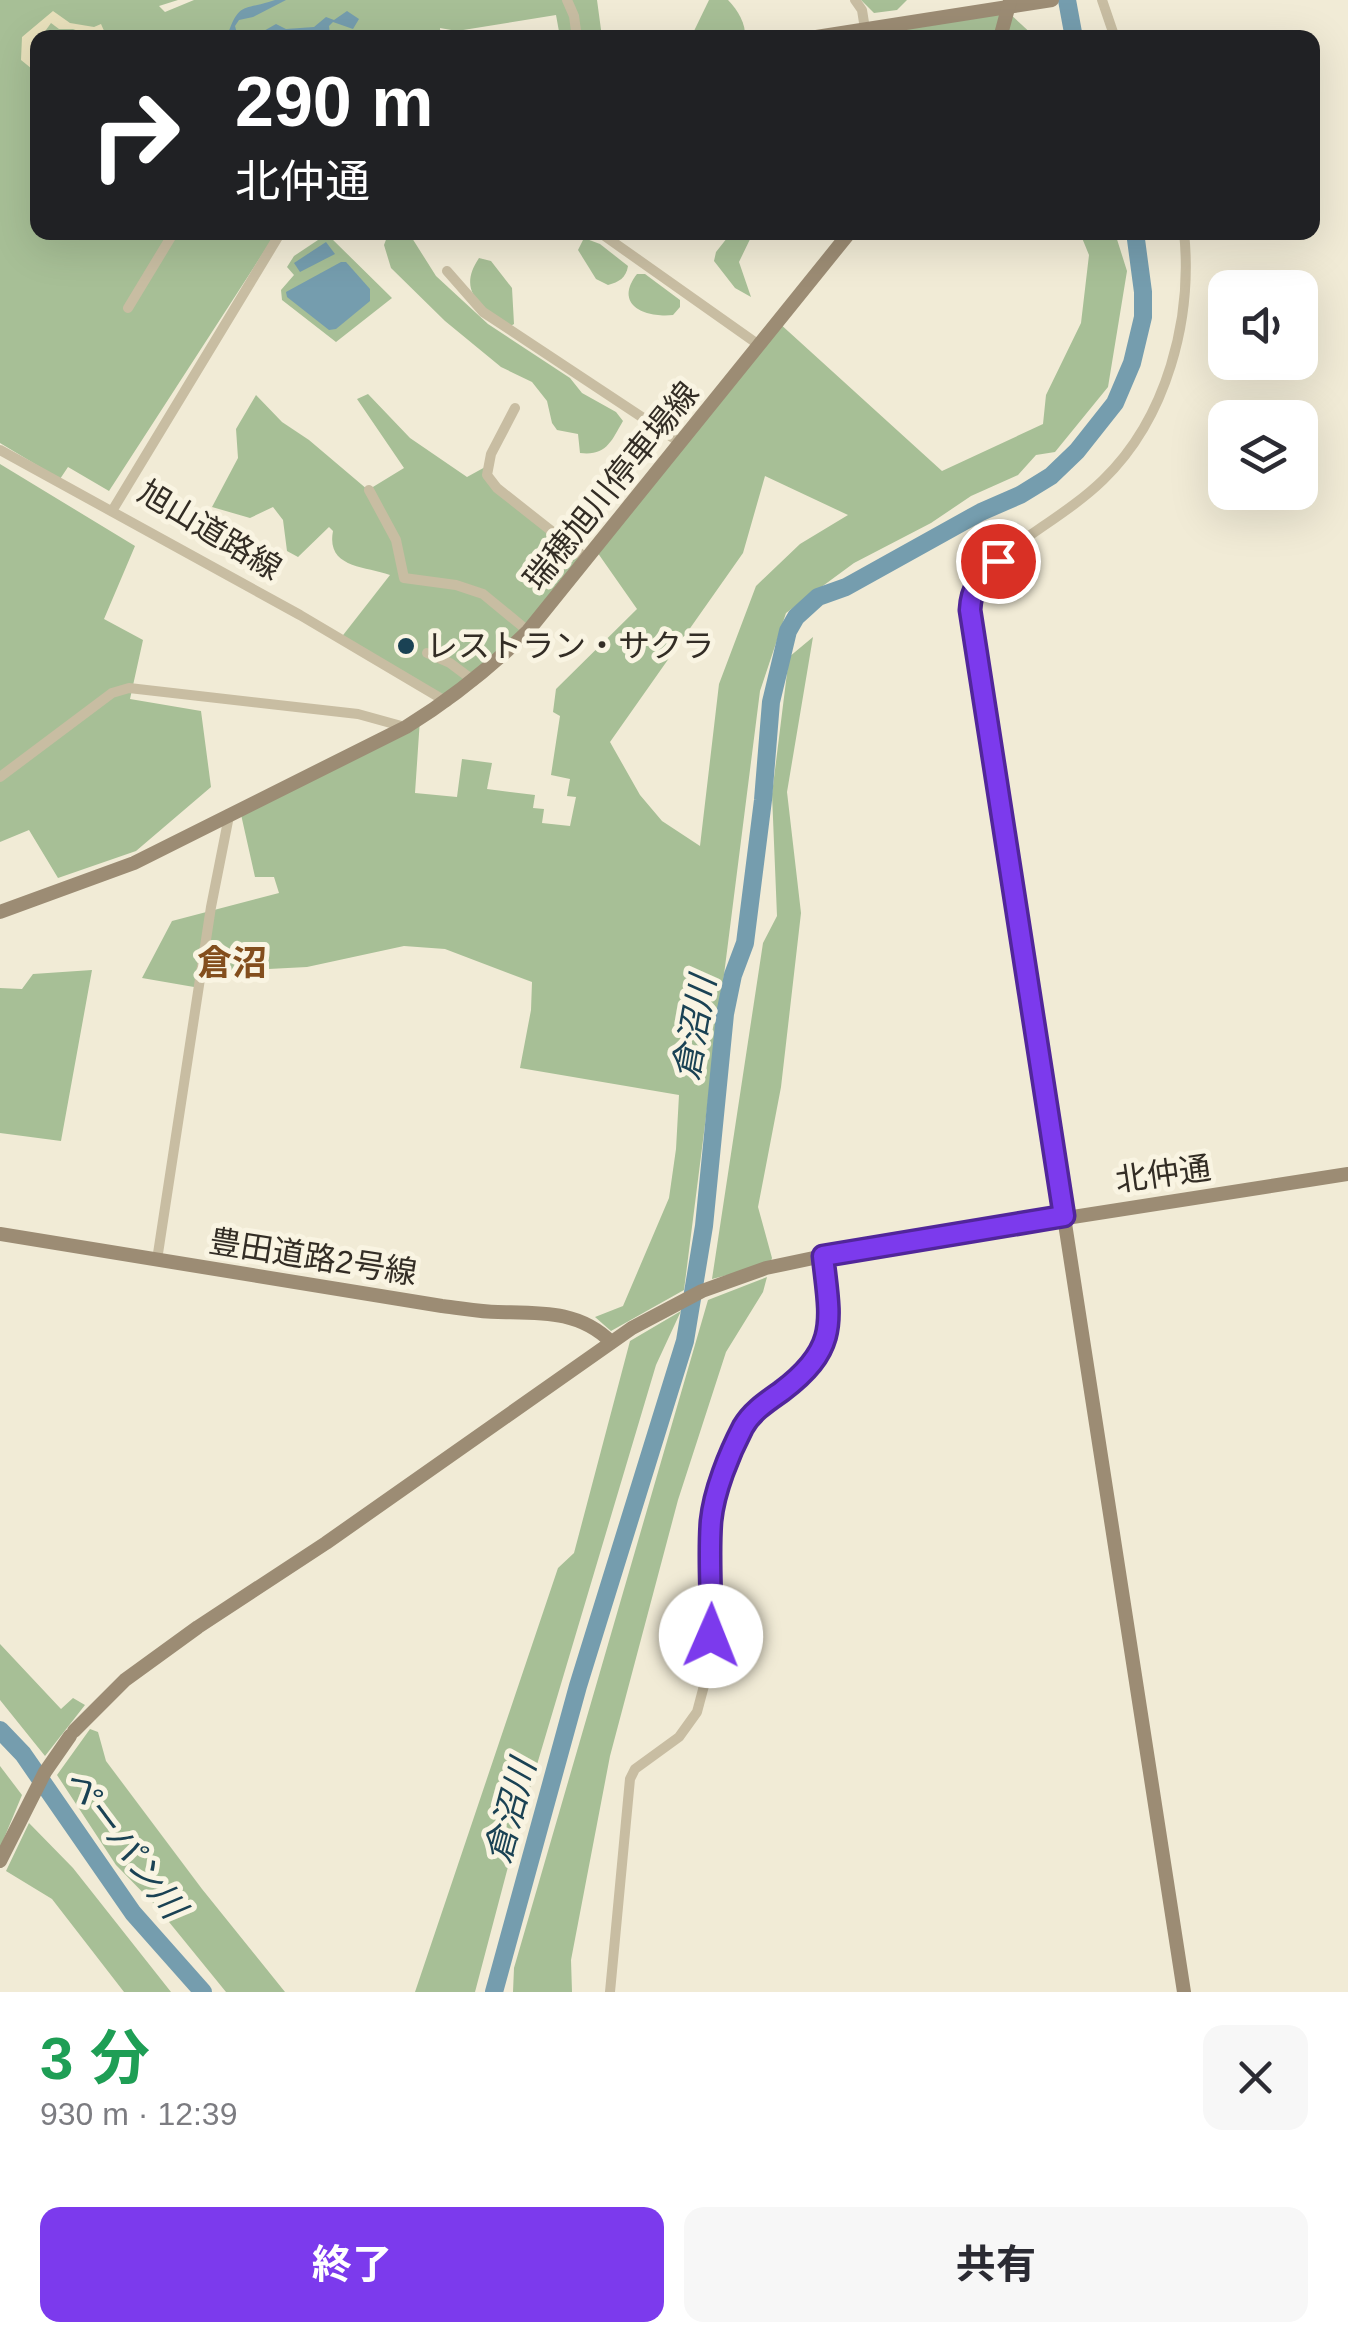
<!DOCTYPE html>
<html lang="ja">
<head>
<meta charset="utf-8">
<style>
  body { margin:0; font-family:Helvetica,"Noto Sans JP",sans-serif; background:#f7f7f7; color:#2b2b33; height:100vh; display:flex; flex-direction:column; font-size:38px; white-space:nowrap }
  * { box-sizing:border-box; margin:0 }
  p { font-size:32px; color:#7c7c81 }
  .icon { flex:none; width:55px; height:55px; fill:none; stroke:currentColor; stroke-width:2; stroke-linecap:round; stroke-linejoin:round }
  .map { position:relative; height:1992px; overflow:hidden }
  .side { display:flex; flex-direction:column; background:#fff; flex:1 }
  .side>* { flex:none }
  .top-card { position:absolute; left:30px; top:30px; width:1290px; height:210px; border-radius:20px; box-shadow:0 10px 40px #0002; background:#202124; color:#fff; overflow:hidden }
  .fabs { position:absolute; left:1208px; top:270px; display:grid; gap:20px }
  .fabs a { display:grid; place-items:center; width:110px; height:110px; border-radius:20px; background:#fff; box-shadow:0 10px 40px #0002; font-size:50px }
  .pin { position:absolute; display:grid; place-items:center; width:85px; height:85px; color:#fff; margin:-42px; border:5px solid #fff; border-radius:50%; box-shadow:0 2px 10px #0007 }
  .me { position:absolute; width:110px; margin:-55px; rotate:1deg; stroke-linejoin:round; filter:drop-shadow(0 0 8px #0008) }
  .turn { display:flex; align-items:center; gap:35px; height:210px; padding:0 40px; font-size:45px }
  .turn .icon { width:130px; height:130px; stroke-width:2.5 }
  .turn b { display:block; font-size:70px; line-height:85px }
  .round { display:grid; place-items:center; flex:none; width:105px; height:105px; border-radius:20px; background:#f7f7f7 }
  .summary { display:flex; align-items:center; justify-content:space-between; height:170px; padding:0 40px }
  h1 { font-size:60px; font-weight:700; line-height:75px; color:#1e9e55 }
  .action { display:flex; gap:20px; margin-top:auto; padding:20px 40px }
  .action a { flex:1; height:115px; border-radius:20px; background:#7c3aed; color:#fff; font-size:40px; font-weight:700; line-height:115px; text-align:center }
  .action a+a { background:#f7f7f7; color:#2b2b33 }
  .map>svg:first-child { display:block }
  .green { fill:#a7bf96; fill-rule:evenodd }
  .plaza { fill:#e9e1bc }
  .water { fill:#759dae }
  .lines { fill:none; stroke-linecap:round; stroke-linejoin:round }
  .river { stroke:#759dae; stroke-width:18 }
  .street { stroke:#c8bda2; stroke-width:10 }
  .secondary { stroke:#9c8c74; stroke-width:14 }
  .route-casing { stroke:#51269a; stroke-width:25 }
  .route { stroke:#7c3aed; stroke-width:18 }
  .poi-dot { fill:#1a4254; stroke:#f9f4e2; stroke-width:4 }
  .labels { text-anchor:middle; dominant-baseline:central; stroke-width:10; stroke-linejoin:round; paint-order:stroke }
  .street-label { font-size:32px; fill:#332d25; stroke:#f9f4e2 }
  .poi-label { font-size:32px; fill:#332d25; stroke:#f9f4e2; text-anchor:start }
  .neighbourhood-label { font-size:35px; font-weight:bold; fill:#834e1d; stroke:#f9f4e2 }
  .water-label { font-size:35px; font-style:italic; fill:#1a4254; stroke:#f9f4e2 }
</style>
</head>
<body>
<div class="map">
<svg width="1348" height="1992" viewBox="0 0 1348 1992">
  <rect width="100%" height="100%" fill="#f1ebd6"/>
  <g class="green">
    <path d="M0,0H178L159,6L165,12L194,0H597L602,37H560L556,15L457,31L440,28L441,38H38V232L276,233L109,491L68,467L60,479L0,443Z"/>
    <path d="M709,0H728C738,10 746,24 745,37H698L694,31Z"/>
    <path d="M861,0H907L897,10L874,13Z"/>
    <path d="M1008,12L1035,37L858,38L849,31Z"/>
    <path d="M396,232L405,233L412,238L436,276L488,324L570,378L582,393L616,412L623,421C611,442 606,456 580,453L578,434L557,430L552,423L547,401L532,382L501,367L445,321L391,268L384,245L387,237Z"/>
    <path d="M731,233H753L739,262L751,297L735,288L714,261L716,252Z"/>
    <path d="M1080,233H1115L1127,271L1108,387L1055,452L1036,455L1018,475L971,496L931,523L854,563L786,613L760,691L684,1290L611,1331L595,1317L623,1306L669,1198L676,1149L679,1095L520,1068L531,1010L532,982L445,949L404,946L307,967L211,972L194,987L142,978L172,921L279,893L274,877H255L240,810L420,719L415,793L457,797L462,759L492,763L487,789L535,795L533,808L544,809L542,823L570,826L576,797L567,796L570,779L551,775L560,716L553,712L556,689L637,609L595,549L778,322L942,471L1043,424L1046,395L1081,323L1089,255ZM765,476L848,515L800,544L756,586L719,684L700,846L662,821L640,795L610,742L743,553Z"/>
    <path d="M324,236L330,237L392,298L336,342L282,300L281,290L294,275L287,267L294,256Z"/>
    <path d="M584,238L600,244L628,266C626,278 619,282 608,285L596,279L578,250Z"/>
    <path d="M479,258L491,261L512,288L514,324L509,327C482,307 456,292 479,258Z"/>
    <path d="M637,274H645L680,300V307L673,315C645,318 613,305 637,274Z"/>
    <path d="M368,394L410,438L467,477L487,466L488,475L587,559L528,631L447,702L340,639L390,575C364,566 326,568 333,531L329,527L298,557L287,551L283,520L273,507L250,518L212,507L238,458L236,429L256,395L282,422L309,440L368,490L404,468L357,399Z"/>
    <path d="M0,464L135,546L104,619L143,640L130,699L201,711L211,787L136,851L58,878L29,830L0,842Z"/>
    <path d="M813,637L787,792L801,913L781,1087L758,1207L772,1258L770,1264L712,1279L763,943L777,916L772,794L789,657Z"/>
    <path d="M92,970L61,1141L0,1133V988L22,989L33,974Z"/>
    <path d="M767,1277L763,1292L726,1352L678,1500L610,1756L571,1960L572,1992H513L514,1968L708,1300Z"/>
    <path d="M681,1311L656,1365L519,1825L475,1992H415L558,1568L574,1553L630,1341Z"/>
    <path d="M0,1644L61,1709L73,1698L85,1705L45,1756L0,1700Z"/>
    <path d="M90,1729L98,1732L106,1761L202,1889L285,1992H226L156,1906L116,1865L57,1775Z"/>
    <path d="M0,1766L22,1795L0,1848Z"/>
    <path d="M29,1823L73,1868L171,1992H124L52,1899L6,1871Z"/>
  </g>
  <path class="plaza" d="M53,11L70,23L94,27L101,24L105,33L100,37H94L73,29H59L51,23L41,37L38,38L37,73L21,60L22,37Z"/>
  <g class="water">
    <path d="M275,0H286L253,17L239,20L235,26L238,37H227C239,0 244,11 275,0Z"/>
    <path d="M347,11L359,19L353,29L333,22L329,26L330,34L324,36L253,37L276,24L286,29L314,27L326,17L334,20Z"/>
    <path d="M326,242L335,254L300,272L294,263Z"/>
    <path d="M341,262H346L370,289V301L336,329L329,330L287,297L286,292Z"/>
  </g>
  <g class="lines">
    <g class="river">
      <path d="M1067,0L1074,38"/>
      <path d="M0,1730L23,1754L133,1913L203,1992"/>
      <path d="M494,1992L578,1686L685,1341L704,1226L725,1014L733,975L745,943L763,800L771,702L788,631L796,617L818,597L846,587L981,512L1020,495L1051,476L1077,451L1115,403L1132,363L1143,317V292L1135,232"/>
    </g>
    <g class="street">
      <path d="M567,0L574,16L577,38"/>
      <path d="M855,0L862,10L865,29"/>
      <path d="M1102,0L1115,38"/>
      <path d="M599,232L759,345"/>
      <path d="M447,271L483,312L681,443"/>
      <path d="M128,308L174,232"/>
      <path d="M515,408L491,454L487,475L497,488L587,559"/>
      <path d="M0,450L300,615L447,702"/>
      <path d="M369,490L396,540L404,578L456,585L483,594L528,631"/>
      <path d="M112,511L281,232"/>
      <path d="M970,610C971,594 976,580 987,569C1021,537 1068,514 1103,480C1167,418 1193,319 1184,232"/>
      <path d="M427,653L450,663L474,681"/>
      <path d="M0,777L112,693L129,688L358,714L405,727"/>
      <path d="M157,1260L211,907L229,816"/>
      <path d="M610,1992L630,1779L635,1769L679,1737L697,1712L709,1667L711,1518L744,1425L756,1410L807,1368L828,1337L830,1319L823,1256"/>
    </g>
    <g class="secondary">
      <path d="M810,38L1052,0"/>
      <path d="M1000,38L1010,1"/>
      <path d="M970,610L1184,1992"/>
      <path d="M0,912L134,863L406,727C451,699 490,668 528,631L850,232"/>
      <path d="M0,1234L442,1306C461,1308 480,1312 498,1312C540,1313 579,1310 611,1342"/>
      <path d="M74,1731L125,1680L198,1627L326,1543L632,1328L702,1291L766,1268L823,1256L1348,1174"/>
      <path d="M0,1861L45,1772L70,1736"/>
    </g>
  </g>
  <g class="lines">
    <defs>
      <path id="route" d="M711,1636C712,1599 708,1559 711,1521C714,1491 729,1454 743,1427C752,1411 768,1401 782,1391C840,1347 830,1320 823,1256L1064,1216L970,610C971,588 981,574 998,561"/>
    </defs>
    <use href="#route" class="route-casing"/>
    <use href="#route" class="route"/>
  </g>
  <circle class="poi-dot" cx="406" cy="646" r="10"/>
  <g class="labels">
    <g class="street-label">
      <text transform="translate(611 486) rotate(-51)">瑞穂旭川停車場線</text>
      <text transform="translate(210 530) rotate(31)">旭山道路線</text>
      <text transform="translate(1163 1174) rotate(-8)">北仲通</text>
      <text transform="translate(313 1257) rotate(9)">豊田道路2号線</text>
    </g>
    <g class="poi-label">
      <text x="426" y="646">レストラン・サクラ</text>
    </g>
    <g class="neighbourhood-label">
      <text x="232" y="962">倉沼</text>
    </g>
    <g class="water-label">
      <text transform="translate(694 1028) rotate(-80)">倉沼川</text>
      <text transform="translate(510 1811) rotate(-75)">倉沼川</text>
      <text transform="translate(125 1843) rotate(53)">ペーパン川</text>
    </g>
  </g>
</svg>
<div class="fabs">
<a><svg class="icon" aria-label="sound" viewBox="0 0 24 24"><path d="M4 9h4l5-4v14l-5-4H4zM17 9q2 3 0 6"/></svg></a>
<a><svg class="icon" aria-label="layers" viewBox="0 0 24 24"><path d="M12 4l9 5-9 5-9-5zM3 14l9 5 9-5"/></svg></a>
</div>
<div class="pin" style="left:998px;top:561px;background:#d93025"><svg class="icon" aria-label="arrive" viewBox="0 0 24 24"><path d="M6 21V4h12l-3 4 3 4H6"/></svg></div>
<svg class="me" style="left:711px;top:1636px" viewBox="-20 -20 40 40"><circle r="19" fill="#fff"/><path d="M0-13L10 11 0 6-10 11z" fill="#7c3aed"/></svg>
<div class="top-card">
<div class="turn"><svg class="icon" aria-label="right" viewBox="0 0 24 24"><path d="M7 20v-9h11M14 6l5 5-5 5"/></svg><div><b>290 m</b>北仲通</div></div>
</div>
</div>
<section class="side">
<div class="summary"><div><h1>3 分</h1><p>930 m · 12:39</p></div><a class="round"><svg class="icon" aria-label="close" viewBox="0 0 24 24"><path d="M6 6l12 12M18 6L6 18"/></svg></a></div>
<div class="action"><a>終了</a><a>共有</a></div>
</section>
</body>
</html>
